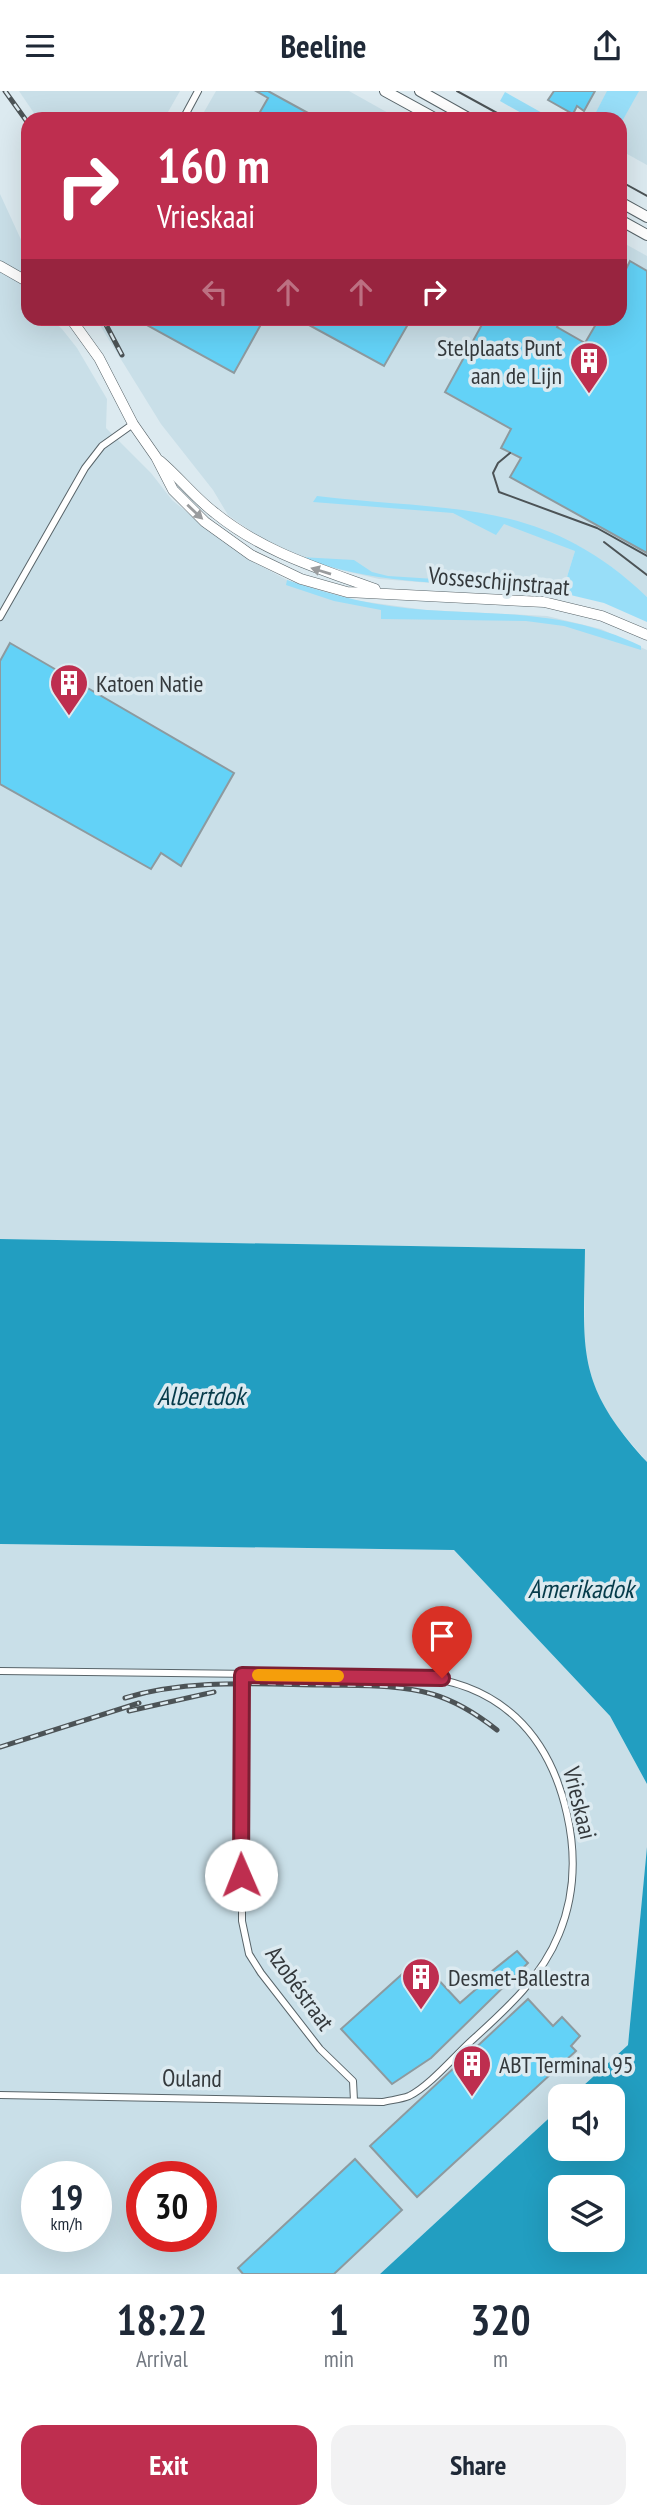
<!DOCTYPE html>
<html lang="en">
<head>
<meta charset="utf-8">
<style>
  body { margin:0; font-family:"PT Sans Narrow",sans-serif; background:#f2f2f3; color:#1f2937; height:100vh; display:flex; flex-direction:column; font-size:26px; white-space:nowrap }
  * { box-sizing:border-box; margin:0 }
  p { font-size:23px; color:#747a83 }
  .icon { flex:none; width:38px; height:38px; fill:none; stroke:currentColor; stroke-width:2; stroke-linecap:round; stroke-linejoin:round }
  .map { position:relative; height:2183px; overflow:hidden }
  .drawer { display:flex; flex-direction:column; background:#fff; flex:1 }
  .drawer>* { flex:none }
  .top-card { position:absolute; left:21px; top:21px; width:606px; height:214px; border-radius:21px; box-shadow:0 7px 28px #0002; background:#be2e4f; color:#fff; overflow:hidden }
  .fabs { position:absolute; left:548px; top:1993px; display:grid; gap:14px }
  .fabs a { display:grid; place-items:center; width:77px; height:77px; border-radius:14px; background:#fff; box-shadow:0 7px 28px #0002; font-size:35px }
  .speed { position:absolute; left:21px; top:2070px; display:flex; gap:14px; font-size:35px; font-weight:700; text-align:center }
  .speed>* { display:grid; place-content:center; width:91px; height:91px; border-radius:50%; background:#fff; box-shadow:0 7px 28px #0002; line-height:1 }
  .speed small { font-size:18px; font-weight:400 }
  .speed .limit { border:10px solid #d22; background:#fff; color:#111 }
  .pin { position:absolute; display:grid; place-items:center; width:60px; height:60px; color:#fff; margin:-72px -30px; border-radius:50% 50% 50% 0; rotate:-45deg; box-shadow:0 0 7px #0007 }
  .pin .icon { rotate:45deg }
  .me { position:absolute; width:77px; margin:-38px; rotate:359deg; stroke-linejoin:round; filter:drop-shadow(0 0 5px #0008) }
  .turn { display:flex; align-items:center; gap:24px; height:147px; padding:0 21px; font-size:32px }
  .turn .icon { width:91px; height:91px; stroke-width:2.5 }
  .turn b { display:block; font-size:49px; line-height:60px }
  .lanes { display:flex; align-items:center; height:66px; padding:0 21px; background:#0003; justify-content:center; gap:35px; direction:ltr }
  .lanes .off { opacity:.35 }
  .eta { display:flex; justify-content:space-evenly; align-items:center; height:119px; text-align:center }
  .eta b { font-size:42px; font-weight:700; line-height:49px }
  .primary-button { display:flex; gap:14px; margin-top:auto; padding:14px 21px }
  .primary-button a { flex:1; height:80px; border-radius:21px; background:#be2e4f; color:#fff; font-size:28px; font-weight:700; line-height:80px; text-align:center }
  .primary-button a+a { background:#f2f2f3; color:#1f2937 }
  header { display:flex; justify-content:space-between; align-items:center; height:91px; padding:0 21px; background:#fff; font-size:32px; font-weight:700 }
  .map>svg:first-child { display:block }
  .built { fill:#c9dfe8; fill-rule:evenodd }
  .green { fill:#98def8 }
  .water { fill:#229ec1; fill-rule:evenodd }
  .building { fill:#63d2f7; stroke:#8d9a9f; stroke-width:2 }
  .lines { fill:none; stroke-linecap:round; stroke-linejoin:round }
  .street-casing { stroke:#586469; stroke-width:8 }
  .secondary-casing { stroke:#586469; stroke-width:11 }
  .primary-casing { stroke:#586469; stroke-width:12 }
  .street { stroke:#fff; stroke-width:6 }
  .secondary { stroke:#fff; stroke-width:10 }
  .primary { stroke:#fff; stroke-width:10 }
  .tram { stroke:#4c5356; stroke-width:2 }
  .rail-casing { stroke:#4c5356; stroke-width:5 }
  .rail { stroke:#dceaf0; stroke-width:2.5; stroke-dasharray:8; stroke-linecap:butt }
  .oneway { fill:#9a9c9e }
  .route-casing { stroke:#7c1e33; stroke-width:18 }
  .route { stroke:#be2e4f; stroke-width:12 }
  .slow { stroke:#f59e0b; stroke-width:12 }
  .labels { text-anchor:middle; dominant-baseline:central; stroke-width:7; stroke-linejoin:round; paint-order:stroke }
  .poi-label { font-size:24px; fill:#34393c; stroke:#dceaf0; text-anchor:start }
  .street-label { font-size:24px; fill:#34393c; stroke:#dceaf0 }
  .water-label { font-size:26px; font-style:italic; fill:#063b4a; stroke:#dceaf0 }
</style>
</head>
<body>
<header><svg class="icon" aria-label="menu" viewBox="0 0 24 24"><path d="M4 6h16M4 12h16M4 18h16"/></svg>Beeline<svg class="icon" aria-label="share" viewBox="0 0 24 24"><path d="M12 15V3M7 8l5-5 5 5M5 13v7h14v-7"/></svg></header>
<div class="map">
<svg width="647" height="2183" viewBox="0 0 647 2183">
  <rect width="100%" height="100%" fill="#dceaf0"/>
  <g class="built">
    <path d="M19,0H180L164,28H38Z"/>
    <path d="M216,0H349L399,28H200Z"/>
    <path d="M595,0H647V74L620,59V28H580Z"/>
    <path d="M0,103L23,153L27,175L21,173L28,228H51L62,238L77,257L107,308L106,337L151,382L172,409L210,440L250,469L287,489L353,509L426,519L547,525L601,538L647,559V1371L608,1325L591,1288L584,1261L585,1158L0,1148Z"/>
    <path d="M620,150L647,165V506L613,477L577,454L562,502L379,488L324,475L265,450L228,424L213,399L161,333L96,228H620Z"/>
    <path d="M0,1453L454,1459L610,1625L647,1693V1756L628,1954L572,2005L560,2006V2017L380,2183H0ZM37,2086H96V2146H37ZM142,2086H201V2146H142Z"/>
  </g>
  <g class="green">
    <path d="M607,0H639L620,34V28H600L594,25Z"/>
    <path d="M505,1L553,28H532L500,10Z"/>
    <path d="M317,405C448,421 543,406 647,506V531L604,512L562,502L575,460L504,433L496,444L453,422L313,411Z"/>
    <path d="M300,466L354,469L372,481L388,485L545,495V499C460,490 382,497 300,466Z"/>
    <path d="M287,489C333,505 379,516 427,519C505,524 569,520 641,555V559L564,535L526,530L381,528V519L334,510L286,494Z"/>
  </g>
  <g class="water">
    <path d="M0,1148L585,1158C584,1258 574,1292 647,1371V1693L610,1625L454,1459L0,1453Z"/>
    <path d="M647,1756V2183H380L560,2017V2058H612V2006L572,2005L628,1954ZM560,2096H612V2149H560Z"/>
  </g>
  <g class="building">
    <path d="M256,0H268L319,28H256L268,7Z"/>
    <path d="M554,0H595L584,20L577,15L573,23L548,9Z"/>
    <path d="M630,170L647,180V462L510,386L521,367L501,357L511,338L445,301L485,228H561L557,236L585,252L599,228H620V190Z"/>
    <path d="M146,228H264L234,282L143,232Z"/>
    <path d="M298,228H411L384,275Z"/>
    <path d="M10,552L234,682L181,775L161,762L151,778L0,693V570Z"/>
    <path d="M517,1860L528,1872L431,1967L392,1993L341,1938L419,1868L460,1912L483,1892L481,1889Z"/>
    <path d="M528,1908L553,1935L562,1926L580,1945L571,1955L576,1960L417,2106L370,2055Z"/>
    <path d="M355,2068L402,2119L334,2183H243L238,2177Z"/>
  </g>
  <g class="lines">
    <defs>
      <g id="street">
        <path d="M183,28L198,0"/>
        <path d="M0,526L85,377L102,355L133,333"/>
        <path d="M0,1580L415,1585C499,1592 549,1642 567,1723C576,1763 575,1804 559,1843C541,1888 504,1920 469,1952C453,1967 428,1996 409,2005C402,2008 391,2009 383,2011L0,2004"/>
        <path d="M242,1584V1830L249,1863L261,1882L320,1958L353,1990L354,2010"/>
      </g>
      <g id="secondary">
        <path d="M0,175L28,191"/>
        <path d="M71,228L99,267L133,333L156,366L173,399L205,431L251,464L301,488L347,501L544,511L602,525L647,544"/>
        <path d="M160,370C179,386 195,407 215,422C263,461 318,477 375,498"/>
      </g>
      <g id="primary">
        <path d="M385,0L436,28"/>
        <path d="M420,0L470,28"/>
        <path d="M620,111L647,126"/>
        <path d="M620,129L647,144"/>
      </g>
    </defs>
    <use href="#street" class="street-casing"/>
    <use href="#secondary" class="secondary-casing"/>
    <use href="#primary" class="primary-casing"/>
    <use href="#street" class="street"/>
    <use href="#secondary" class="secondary"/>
    <use href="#primary" class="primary"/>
    <g class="tram">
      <path d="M457,0L508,28"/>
      <path d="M620,90L647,105"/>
      <path d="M510,362L498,372L493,382L499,401L597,437L647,465"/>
      <path d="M604,451L647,484"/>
    </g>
    <defs>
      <g id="rail">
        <path d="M5,0L28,32"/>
        <path d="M103,228L122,264"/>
        <path d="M125,1607C188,1588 256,1593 321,1594C358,1595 397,1593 432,1603C456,1610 478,1624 497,1639"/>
        <path d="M129,1620L214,1601"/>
        <path d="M0,1656L139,1612"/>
      </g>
    </defs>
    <use href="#rail" class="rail-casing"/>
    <use href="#rail" class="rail"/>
  </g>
  <defs><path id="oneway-solid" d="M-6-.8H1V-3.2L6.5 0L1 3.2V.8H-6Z" transform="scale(1.75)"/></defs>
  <g class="oneway">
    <use href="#oneway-solid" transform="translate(195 421) rotate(43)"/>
    <use href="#oneway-solid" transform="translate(321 480) rotate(-163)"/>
  </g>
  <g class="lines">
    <defs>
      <path id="route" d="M241,1784L242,1584L442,1587"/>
    </defs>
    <use href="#route" class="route-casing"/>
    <use href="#route" class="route"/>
    <path class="slow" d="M258,1584L338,1585"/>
  </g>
  <defs>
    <symbol id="building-pin" viewBox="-11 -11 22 30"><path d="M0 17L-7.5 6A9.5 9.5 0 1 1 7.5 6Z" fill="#be2e4f" stroke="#dceaf0"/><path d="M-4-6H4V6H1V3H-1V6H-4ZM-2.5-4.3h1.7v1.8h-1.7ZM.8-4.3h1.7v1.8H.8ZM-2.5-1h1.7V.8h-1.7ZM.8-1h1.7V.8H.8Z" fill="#fff"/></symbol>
  </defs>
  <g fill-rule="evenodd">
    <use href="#building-pin" x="567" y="248" width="44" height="60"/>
    <use href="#building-pin" x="47" y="570" width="44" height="60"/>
    <use href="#building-pin" x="399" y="1864" width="44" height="60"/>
    <use href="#building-pin" x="450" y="1951" width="44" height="60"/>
  </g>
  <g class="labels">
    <g class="poi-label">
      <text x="562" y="256" text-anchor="end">Stelplaats Punt<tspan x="562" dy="28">aan de Lijn</tspan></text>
      <text x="96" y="592">Katoen Natie</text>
      <text x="448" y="1886">Desmet-Ballestra</text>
      <text x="499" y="1973">ABT Terminal 95</text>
    </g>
    <g class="street-label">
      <text transform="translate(499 490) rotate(5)">Vosseschijnstraat</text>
      <text transform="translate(580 1712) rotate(76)">Vrieskaai</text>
      <text transform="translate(300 1897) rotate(54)">Azobéstraat</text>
      <text transform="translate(192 1987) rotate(1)">Ouland</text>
    </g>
    <g class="water-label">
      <text x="201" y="1304">Albertdok</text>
      <text x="581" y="1497">Amerikadok</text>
    </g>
  </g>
</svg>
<div class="fabs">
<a><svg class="icon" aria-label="sound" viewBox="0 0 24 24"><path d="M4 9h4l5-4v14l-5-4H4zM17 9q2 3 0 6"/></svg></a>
<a><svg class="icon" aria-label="layers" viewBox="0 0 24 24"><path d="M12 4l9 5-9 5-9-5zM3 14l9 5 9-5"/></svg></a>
</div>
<div class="speed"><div>19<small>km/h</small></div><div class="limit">30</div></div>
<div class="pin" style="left:442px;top:1587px;background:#d93025"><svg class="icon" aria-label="arrive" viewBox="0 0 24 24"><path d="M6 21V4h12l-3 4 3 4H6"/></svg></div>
<svg class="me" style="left:241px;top:1784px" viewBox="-20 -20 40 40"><circle r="19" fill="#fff"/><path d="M0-13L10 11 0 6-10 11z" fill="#be2e4f"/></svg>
<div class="top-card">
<div class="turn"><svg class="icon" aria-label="right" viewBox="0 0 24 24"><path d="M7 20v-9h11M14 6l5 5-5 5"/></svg><div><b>160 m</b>Vrieskaai</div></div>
<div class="lanes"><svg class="icon off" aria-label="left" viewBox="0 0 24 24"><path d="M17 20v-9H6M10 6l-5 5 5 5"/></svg><svg class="icon off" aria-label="ahead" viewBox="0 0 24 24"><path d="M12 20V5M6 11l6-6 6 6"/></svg><svg class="icon off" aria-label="ahead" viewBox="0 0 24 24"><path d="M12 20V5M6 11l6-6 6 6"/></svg><svg class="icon" aria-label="right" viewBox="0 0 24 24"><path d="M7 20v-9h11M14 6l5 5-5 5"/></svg></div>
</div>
</div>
<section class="drawer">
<div class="eta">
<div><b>18:22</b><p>Arrival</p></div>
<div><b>1</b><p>min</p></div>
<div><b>320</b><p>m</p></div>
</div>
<div class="primary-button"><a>Exit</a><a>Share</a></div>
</section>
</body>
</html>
